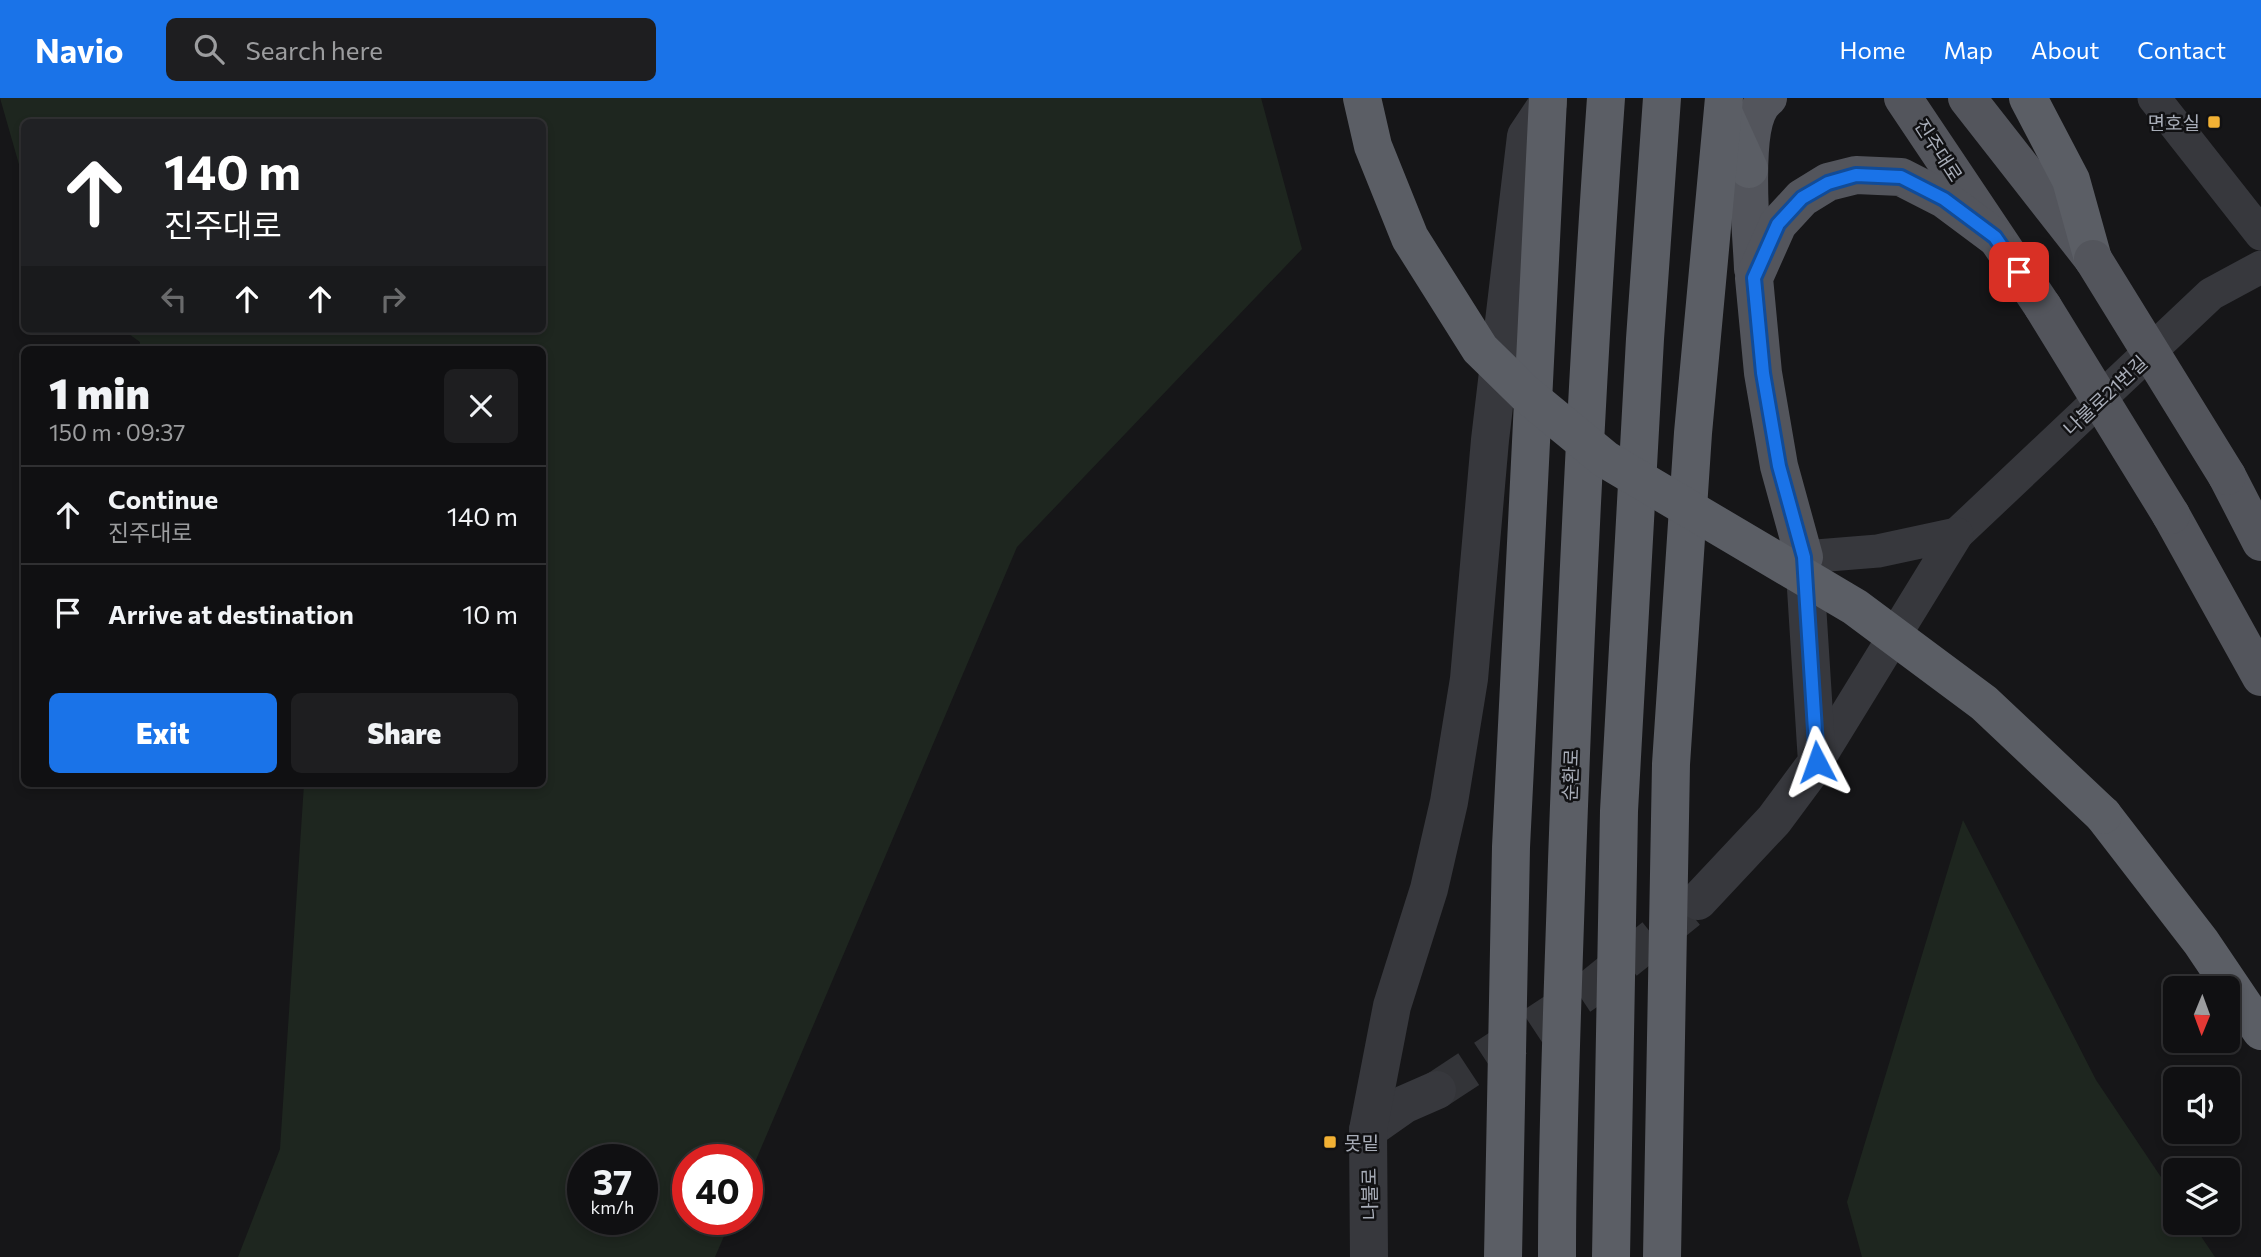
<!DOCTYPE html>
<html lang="en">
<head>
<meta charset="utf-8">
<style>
  body { margin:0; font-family:Commissioner,"Noto Sans KR",sans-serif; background:#1e1e20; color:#f1f3f6; height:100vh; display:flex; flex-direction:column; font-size:26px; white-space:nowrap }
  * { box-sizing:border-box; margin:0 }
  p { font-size:23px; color:#9c9d9f }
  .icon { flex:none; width:38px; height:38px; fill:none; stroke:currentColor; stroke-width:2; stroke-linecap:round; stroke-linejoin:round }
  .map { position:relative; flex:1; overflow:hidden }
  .drawer { position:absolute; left:21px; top:248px; width:525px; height:441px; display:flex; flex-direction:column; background:#101012; border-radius:10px; box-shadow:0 4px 10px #0003,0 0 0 2px #303032 }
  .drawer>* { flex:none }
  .banner { position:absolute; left:21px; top:21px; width:525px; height:214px; border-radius:10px; box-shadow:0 4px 10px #0003,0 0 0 2px #303032; background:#202124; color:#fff; overflow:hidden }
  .needle { width:46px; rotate:181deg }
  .controls { position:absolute; left:2163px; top:878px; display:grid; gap:14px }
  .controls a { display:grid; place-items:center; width:77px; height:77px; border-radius:10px; background:#101012; box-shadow:0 4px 10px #0003,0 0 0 2px #303032; font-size:35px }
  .speed { position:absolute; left:567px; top:1046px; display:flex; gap:14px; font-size:35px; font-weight:700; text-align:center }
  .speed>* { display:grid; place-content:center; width:91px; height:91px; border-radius:50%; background:#101012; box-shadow:0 4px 10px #0003,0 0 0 2px #303032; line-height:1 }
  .speed small { font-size:18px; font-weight:400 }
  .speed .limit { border:10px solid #d22; background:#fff; color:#111 }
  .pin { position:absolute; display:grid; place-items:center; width:60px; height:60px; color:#fff; margin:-30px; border-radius:14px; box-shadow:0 4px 10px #0006 }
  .me { position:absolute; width:77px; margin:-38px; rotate:356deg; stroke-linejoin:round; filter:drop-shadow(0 0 5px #0008) }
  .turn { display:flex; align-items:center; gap:24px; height:147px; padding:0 28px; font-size:32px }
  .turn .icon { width:91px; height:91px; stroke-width:2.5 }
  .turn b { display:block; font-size:49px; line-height:60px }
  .lanes { display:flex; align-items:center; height:66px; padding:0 28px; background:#0003; justify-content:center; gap:35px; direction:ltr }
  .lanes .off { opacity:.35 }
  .round { display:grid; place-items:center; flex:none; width:74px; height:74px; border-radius:10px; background:#1e1e20 }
  .head { display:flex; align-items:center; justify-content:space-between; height:119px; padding:0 28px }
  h1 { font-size:42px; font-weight:800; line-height:52px }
  .button { display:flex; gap:14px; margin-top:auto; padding:14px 28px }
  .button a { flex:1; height:80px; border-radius:10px; background:#1a73e8; color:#fff; font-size:28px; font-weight:800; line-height:80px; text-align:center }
  .button a+a { background:#1e1e20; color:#f1f3f6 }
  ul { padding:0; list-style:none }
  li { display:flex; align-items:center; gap:21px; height:98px; padding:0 28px; border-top:2px solid #303032 }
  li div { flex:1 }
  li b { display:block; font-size:26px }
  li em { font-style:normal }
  header { display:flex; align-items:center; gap:42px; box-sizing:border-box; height:98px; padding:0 35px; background:#1a73e8; color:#fff }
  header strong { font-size:33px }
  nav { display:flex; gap:38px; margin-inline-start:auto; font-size:24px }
  .search { width:490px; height:63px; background:#1e1e20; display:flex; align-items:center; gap:18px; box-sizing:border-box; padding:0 24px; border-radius:10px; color:#9c9d9f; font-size:26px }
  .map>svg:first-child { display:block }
  .green { fill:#1e261f; fill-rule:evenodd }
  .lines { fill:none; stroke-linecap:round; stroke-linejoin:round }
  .tertiary-tunnel { stroke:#333438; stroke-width:38; stroke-dasharray:38 19; stroke-linecap:butt }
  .minor { stroke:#37383d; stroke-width:33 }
  .tertiary { stroke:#37383d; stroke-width:38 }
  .primary { stroke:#53555c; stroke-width:38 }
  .trunk { stroke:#5b5e65; stroke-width:38 }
  .primary-bridge { stroke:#53555c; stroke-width:38 }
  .trunk-bridge { stroke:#5b5e65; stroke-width:38 }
  .route-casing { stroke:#114b97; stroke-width:18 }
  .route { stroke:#1a73e8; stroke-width:12 }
  .poi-dot { fill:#f2b134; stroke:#111113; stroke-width:2.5 }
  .labels { text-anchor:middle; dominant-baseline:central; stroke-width:5; stroke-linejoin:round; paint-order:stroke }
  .poi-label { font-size:19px; fill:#a8adb8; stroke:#111113; text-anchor:end }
  .street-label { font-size:19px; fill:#a8adb8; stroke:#111113 }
</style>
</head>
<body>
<header>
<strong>Navio</strong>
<div class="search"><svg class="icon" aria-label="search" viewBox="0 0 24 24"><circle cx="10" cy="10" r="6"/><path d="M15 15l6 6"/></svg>Search here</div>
<nav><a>Home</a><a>Map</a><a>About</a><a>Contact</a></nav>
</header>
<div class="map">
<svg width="2261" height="1159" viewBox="0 0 2261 1159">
  <rect width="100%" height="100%" fill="#161618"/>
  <g class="green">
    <path d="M0,0H1261L1302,151L1017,449L747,1083V1062H688V1122H731L715,1159H238L280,1051L304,686H542V252H139L140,244L122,231H542V24H24V84ZM583,1062H642V1122H583Z"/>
    <path d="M1963,722L2096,982L2175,1100V1125H2192L2215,1159H1862L1847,1104Z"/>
  </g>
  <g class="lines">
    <path class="tertiary-tunnel" d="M1437,992L1590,891L1688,812"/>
    <g class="minor">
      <path d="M2154,0L2261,136"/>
      <path d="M1957,436L2211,196L2261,169"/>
      <path d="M1804,459L1878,453L1957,436L1817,664"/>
    </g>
    <g class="tertiary">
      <path d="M1698,803L1774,722L1817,664L1804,459"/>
      <path d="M1368,1032L1405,1006L1437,992"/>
      <path d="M1369,1159L1368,1032L1392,908L1429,791L1449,704L1469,581L1490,342L1526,38L1548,5"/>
    </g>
    <g class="primary">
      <path d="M1903,0L2043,209"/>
      <path d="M1967,0L2093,161"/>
      <path d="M1753,171C1752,135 1738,22 1768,0"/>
      <path d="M2227,378L2261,444"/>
      <path d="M2171,417L2261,579"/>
      <path d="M1804,459L1779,368L1763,275L1754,180L1778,126L1802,100L1828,84L1856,77L1901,79L1944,101L1995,139"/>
    </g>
    <g class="trunk">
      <path d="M2028,0L2071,82L2093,161"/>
      <path d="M1724,16L1749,71"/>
      <path d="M2103,717L2201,844L2261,933"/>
      <path d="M1503,1159L1511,749L1548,0"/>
      <path d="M1557,1159C1557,1027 1563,895 1567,763C1576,508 1588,254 1606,0"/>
      <path d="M1611,1159L1619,713L1645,241L1662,0"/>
      <path d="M1662,1159L1671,666L1693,335L1724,0"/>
    </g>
    <g class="primary-bridge">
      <path d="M2093,161L2227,378"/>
      <path d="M2043,209L2171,417"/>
    </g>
    <path class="trunk-bridge" d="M1362,0L1373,48L1410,140L1480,251L1526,296L1605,361L1855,509L1984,605L2103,717"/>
  </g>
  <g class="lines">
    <defs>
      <path id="route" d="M1817,664L1804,459L1779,368L1763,275L1754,180L1778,126L1802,100L1828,85L1856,77L1901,79L1944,101L1995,139L2019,174"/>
    </defs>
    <use href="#route" class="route-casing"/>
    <use href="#route" class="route"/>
  </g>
  <g class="poi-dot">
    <rect x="2207" y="17" width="14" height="14" rx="3.5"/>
    <rect x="1323" y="1037" width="14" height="14" rx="3.5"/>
  </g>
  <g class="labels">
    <g class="poi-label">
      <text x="2200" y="24">면호실</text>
      <text x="1344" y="1044" text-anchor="start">못밑</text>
    </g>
    <g class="street-label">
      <text transform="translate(1939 52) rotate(57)">진주대로</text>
      <text transform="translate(2105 297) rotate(-43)">나불로21번길</text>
      <text transform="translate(1570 677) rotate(-88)">순환로</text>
      <text transform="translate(1369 1096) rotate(-91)">나불로</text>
    </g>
  </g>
</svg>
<div class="controls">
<a><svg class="needle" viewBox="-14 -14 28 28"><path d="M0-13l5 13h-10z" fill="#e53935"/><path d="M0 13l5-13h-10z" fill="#9c9d9f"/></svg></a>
<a><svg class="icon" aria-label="sound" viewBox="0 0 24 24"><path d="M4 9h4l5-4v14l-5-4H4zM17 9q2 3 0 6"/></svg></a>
<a><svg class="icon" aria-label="layers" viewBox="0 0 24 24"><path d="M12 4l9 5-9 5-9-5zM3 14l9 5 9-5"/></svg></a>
</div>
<div class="speed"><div>37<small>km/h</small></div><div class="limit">40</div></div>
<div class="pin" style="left:2019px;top:174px;background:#d93025"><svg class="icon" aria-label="arrive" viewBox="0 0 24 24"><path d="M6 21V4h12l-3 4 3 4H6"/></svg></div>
<svg class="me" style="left:1817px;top:664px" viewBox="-20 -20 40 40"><path d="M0-17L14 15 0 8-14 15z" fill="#1a73e8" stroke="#fff" stroke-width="4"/></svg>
<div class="banner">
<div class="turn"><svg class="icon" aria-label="ahead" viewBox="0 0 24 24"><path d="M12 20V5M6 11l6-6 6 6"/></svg><div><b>140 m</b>진주대로</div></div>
<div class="lanes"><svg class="icon off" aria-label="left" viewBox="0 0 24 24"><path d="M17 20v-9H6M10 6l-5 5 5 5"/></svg><svg class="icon" aria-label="ahead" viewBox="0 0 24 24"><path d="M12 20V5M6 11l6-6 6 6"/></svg><svg class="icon" aria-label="ahead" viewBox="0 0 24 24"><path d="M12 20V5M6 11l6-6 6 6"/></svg><svg class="icon off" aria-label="right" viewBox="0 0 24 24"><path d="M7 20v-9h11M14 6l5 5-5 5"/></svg></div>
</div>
<section class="drawer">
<div class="head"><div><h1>1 min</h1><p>150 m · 09:37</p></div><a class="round"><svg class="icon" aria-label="close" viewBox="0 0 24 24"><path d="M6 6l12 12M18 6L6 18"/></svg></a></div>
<ul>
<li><svg class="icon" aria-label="ahead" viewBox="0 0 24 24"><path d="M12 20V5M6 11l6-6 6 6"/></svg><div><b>Continue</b><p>진주대로</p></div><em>140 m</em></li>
<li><svg class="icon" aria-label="arrive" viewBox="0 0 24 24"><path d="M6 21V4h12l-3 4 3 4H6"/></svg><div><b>Arrive at destination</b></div><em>10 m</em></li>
</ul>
<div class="button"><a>Exit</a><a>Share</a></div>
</section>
</div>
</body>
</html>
